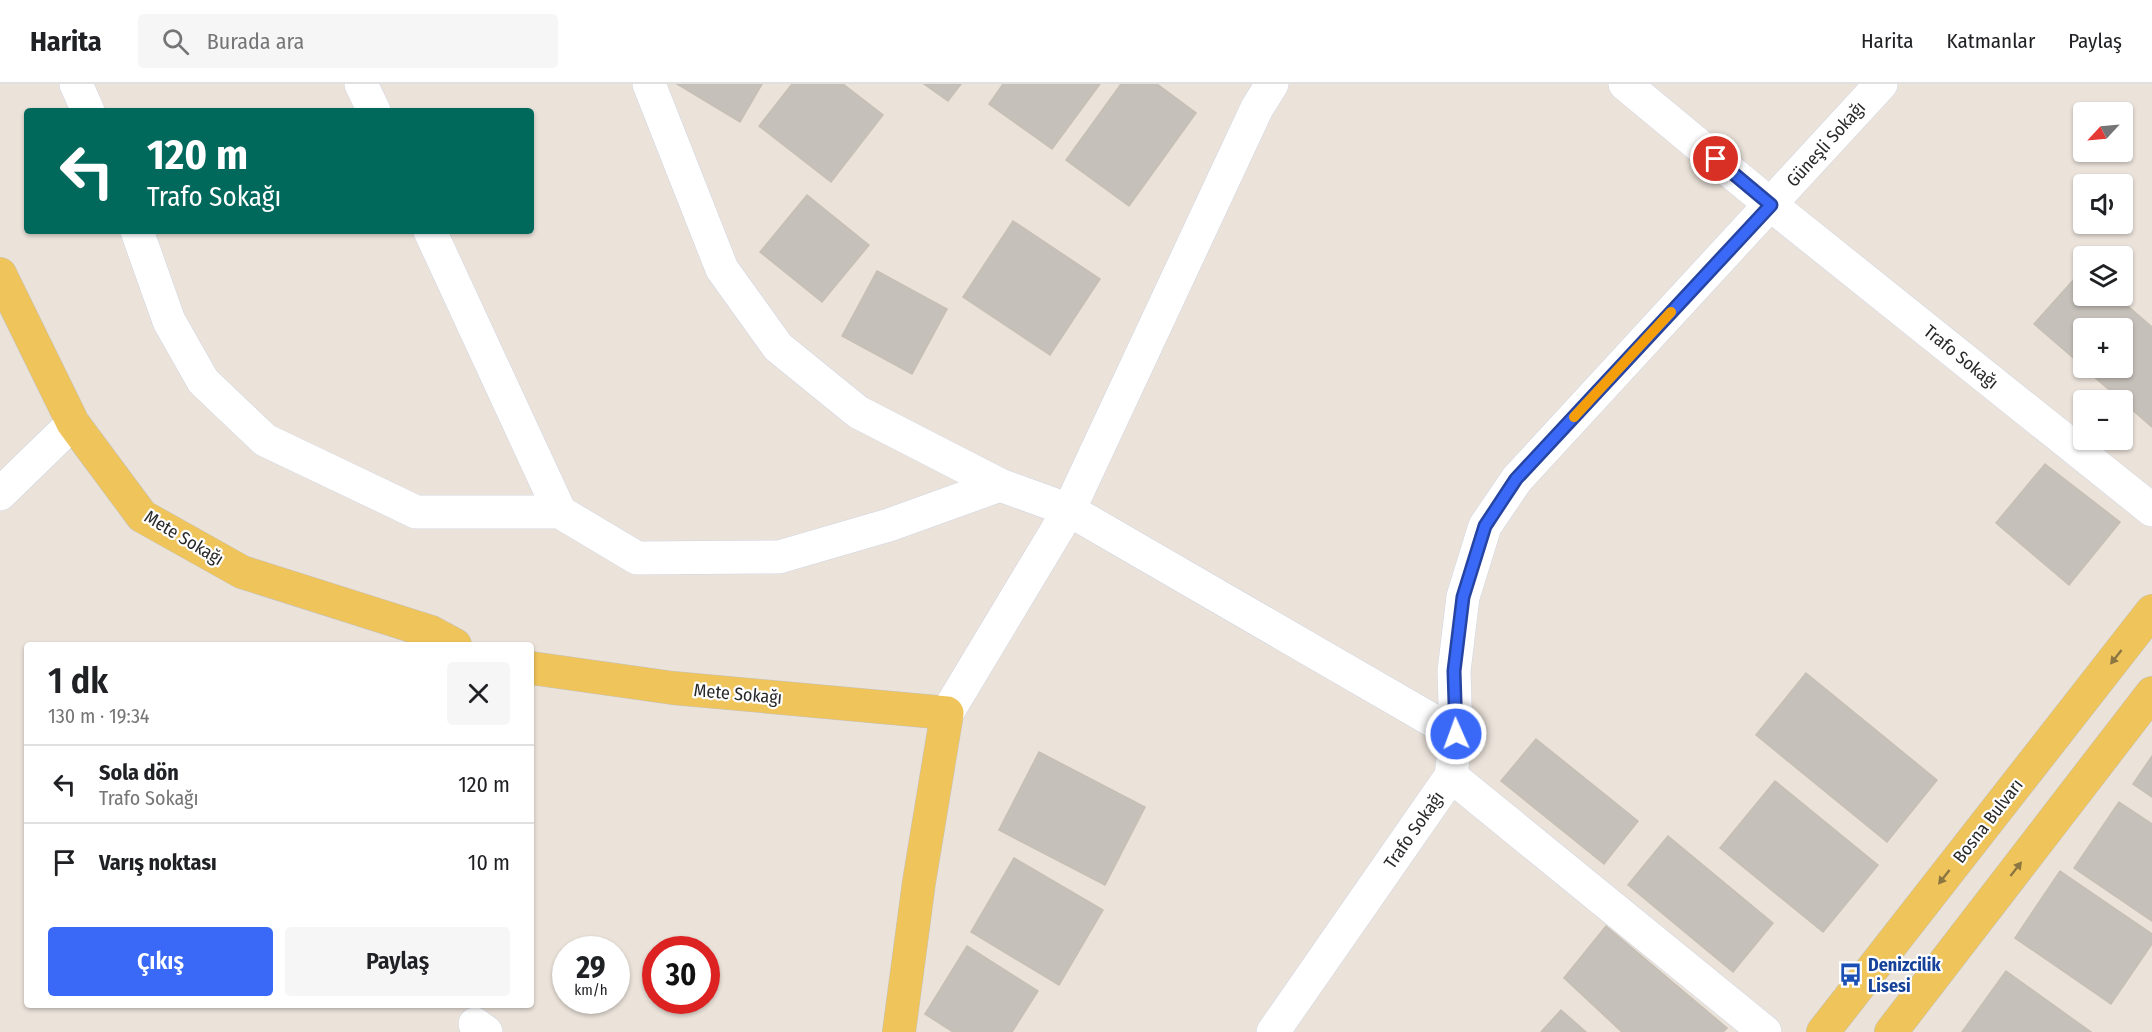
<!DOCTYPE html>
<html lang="tr">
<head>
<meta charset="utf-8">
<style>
  body { margin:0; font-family:"Fira Sans Condensed",sans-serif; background:#f6f6f6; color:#202124; height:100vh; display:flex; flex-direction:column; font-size:22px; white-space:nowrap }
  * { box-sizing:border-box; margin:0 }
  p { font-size:20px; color:#757577 }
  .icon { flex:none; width:33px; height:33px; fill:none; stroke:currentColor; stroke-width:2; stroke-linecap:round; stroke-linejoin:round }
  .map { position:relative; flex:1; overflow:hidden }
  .details { position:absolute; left:24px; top:558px; width:510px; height:366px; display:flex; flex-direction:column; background:#fff; border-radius:6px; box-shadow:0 2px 4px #0004 }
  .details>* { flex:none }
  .hud { position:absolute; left:24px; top:24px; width:510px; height:126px; border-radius:6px; box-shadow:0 2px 4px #0004; background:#00695c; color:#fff; overflow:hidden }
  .needle { width:39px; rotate:244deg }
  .tools { position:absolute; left:2073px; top:18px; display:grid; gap:12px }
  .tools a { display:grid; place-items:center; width:60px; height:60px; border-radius:6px; background:#fff; box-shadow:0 2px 4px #0004; font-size:30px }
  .speed { position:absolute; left:552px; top:852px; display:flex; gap:12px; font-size:30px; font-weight:700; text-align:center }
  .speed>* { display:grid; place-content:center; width:78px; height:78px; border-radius:50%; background:#fff; box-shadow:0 2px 4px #0004; line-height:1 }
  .speed small { font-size:15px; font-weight:400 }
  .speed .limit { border:9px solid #d22; background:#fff; color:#111 }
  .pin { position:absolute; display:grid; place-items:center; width:51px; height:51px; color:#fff; margin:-26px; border:3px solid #fff; border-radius:50%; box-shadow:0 2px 6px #0007 }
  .me { position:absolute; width:66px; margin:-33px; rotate:358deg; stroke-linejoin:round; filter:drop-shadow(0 0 4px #0008) }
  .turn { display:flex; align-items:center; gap:21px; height:126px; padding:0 24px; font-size:27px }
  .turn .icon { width:78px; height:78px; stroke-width:2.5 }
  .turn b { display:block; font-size:42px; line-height:51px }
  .round { display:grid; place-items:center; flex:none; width:63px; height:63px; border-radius:6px; background:#f6f6f6 }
  .headline { display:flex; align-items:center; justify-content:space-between; height:102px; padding:0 24px }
  h1 { font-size:36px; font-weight:600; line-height:45px }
  .primary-button { display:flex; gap:12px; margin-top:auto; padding:12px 24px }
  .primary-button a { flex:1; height:69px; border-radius:6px; background:#3a69f8; color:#fff; font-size:24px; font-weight:600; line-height:69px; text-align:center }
  .primary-button a+a { background:#f6f6f6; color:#202124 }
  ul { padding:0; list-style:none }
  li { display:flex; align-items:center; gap:18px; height:78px; padding:0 24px; border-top:2px solid #e0e0e0 }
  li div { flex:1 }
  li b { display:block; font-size:22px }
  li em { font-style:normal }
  header { display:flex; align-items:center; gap:36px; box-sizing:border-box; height:84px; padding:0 30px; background:#fff; border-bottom:2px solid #e0e0e0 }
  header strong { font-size:28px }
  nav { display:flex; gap:33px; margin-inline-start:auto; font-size:21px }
  .search { width:420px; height:54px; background:#f6f6f6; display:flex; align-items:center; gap:15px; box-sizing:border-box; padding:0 21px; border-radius:6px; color:#757577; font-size:22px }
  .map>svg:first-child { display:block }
  .building { fill:#c6c0ba; stroke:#c6bfb4; stroke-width:1.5 }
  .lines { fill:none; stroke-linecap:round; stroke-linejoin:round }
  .minor-casing { stroke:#d0d4e2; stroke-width:34 }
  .major-casing { stroke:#c3c3c3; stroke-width:34 }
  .minor { stroke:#fff; stroke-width:33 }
  .major { stroke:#efc45b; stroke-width:33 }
  .oneway { fill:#8c7642 }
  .route-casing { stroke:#2644a1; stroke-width:15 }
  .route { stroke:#3a69f8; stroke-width:10 }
  .slow { stroke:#f59e0b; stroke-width:10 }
  .labels { text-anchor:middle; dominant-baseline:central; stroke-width:4.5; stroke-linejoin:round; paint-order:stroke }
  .street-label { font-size:18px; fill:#292929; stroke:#fff }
  .transit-label { font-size:18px; font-weight:bold; fill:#164399; stroke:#fff; text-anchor:start }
</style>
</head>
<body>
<header>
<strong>Harita</strong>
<div class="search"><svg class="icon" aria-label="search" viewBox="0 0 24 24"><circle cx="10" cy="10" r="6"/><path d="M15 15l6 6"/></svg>Burada ara</div>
<nav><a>Harita</a><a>Katmanlar</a><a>Paylaş</a></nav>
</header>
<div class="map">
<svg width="2152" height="948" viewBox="0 0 2152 948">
  <rect width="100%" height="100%" fill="#ebe3da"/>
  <g class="building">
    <path d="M677,0H762L740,38Z"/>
    <path d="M792,0H843L883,31L831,98L759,42Z"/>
    <path d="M924,0H961L948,17Z"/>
    <path d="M1003,0H1100L1052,65L989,20Z"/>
    <path d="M1121,0H1157L1196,29L1129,122L1066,76Z"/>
    <path d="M807,111L869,161L822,218L760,168Z"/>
    <path d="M1013,137L1100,195L1050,271L963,213Z"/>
    <path d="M2084,184V212H2116L2152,243V343L2084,284H2122V244H2084V283L2034,240Z"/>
    <path d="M877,187L947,225L912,290L842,252Z"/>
    <path d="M2045,380L2120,438L2069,501L1996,439Z"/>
    <path d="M1806,589L1937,696L1887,758L1756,651Z"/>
    <path d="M1536,655L1638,737L1604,780L1501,697Z"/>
    <path d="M1039,668L1145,723L1105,801L999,746Z"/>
    <path d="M2152,672V713L2133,700Z"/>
    <path d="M1775,697L1878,781L1823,848L1720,764Z"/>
    <path d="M2119,718L2152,740V837L2074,784Z"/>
    <path d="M1668,752L1773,839L1733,888L1628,801Z"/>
    <path d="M1014,774L1103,826L1059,901L971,848Z"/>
    <path d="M2060,787L2152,850V860L2111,920L2015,854Z"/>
    <path d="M1606,842L1727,944L1723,948H1622L1564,894Z"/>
    <path d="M967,862L1038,907L1012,948H953L925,930Z"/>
    <path d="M2006,887L2091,948H1962Z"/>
    <path d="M1561,926L1586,948H1541Z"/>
  </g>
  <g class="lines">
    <defs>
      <g id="minor">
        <path d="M76,0L88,27"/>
        <path d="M361,0L374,27"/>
        <path d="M649,0L722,185L778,263L858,328L1000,401L1069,426L1456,650"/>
        <path d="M1625,0L1771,121L2152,426"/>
        <path d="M137,147L169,237L203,297L265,356L416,428H560L637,474L779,473L889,441L1000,401"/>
        <path d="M430,147L560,428"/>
        <path d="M0,410L73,339"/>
        <path d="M947,629L1069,426L1257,24L1272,0"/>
        <path d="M1451,692L1765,948"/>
        <path d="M475,940L486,948"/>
        <path d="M1273,948L1451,692L1456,650L1454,587L1463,513L1485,442L1517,395L1881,0"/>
      </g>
      <g id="major">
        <path d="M0,190L73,339L142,432L242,488L431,548L455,561"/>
        <path d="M531,584L673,604L947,629L919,798L899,948"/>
        <path d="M1823,948L2152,527"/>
        <path d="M1891,948L2152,609"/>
      </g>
    </defs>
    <use href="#minor" class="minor-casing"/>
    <use href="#major" class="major-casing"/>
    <use href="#minor" class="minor"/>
    <use href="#major" class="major"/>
  </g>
  <defs><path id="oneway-solid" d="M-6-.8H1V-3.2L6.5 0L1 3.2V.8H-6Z" transform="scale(1.5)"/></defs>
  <g class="oneway">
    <use href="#oneway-solid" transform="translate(2116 573) rotate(128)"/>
    <use href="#oneway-solid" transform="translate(2016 785) rotate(-52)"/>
    <use href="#oneway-solid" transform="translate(1944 793) rotate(128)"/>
  </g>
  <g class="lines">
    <defs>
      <path id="route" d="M1456,650L1454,587L1463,513L1485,442L1516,395L1771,121L1716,75"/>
    </defs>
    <use href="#route" class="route-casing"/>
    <use href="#route" class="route"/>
    <path class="slow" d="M1574,333L1671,228"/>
  </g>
  <defs>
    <symbol id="bus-bare" viewBox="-9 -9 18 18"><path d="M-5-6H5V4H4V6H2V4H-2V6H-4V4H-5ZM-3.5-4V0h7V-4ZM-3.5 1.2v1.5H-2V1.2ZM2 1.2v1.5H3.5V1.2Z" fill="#1a4fb4" stroke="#fff" stroke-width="2.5" paint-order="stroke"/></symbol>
  </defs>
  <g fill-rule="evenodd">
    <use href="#bus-bare" x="1834" y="874" width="33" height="33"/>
  </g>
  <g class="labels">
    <g class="street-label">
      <text transform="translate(1826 60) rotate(-48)">Güneşli Sokağı</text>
      <text transform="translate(1961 273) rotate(39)">Trafo Sokağı</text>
      <text transform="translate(184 454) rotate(31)">Mete Sokağı</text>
      <text transform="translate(738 610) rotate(5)">Mete Sokağı</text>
      <text transform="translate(1988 737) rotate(-52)">Bosna Bulvarı</text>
      <text transform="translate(1414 746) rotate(-55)">Trafo Sokağı</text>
    </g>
    <g class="transit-label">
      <text x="1868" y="881">Denizcilik<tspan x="1868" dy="21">Lisesi</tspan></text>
    </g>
  </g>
</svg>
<div class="tools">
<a><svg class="needle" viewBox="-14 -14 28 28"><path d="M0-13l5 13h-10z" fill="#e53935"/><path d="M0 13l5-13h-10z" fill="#757577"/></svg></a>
<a><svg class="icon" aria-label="sound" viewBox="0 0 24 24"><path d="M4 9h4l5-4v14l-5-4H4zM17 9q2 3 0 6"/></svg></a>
<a><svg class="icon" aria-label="layers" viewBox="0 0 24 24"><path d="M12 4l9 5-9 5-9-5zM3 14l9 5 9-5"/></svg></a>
<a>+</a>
<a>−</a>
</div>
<div class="speed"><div>29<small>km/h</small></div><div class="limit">30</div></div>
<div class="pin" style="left:1716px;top:75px;background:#d93025"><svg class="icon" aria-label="arrive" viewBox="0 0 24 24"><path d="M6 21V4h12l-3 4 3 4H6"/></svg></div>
<svg class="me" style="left:1456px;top:650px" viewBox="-20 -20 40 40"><circle r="17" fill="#3a69f8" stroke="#fff" stroke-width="3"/><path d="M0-11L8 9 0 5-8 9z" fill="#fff"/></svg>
<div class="hud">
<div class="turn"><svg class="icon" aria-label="left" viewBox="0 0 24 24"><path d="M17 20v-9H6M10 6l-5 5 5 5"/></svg><div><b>120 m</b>Trafo Sokağı</div></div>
</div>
<section class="details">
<div class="headline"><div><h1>1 dk</h1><p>130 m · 19:34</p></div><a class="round"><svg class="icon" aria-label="close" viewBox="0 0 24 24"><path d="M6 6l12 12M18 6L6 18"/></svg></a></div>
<ul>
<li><svg class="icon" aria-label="left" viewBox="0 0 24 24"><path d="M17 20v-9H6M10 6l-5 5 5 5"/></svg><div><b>Sola dön</b><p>Trafo Sokağı</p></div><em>120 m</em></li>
<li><svg class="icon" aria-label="arrive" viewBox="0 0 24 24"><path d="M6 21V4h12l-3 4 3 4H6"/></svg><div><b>Varış noktası</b></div><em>10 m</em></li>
</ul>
<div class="primary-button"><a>Çıkış</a><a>Paylaş</a></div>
</section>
</div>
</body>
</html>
